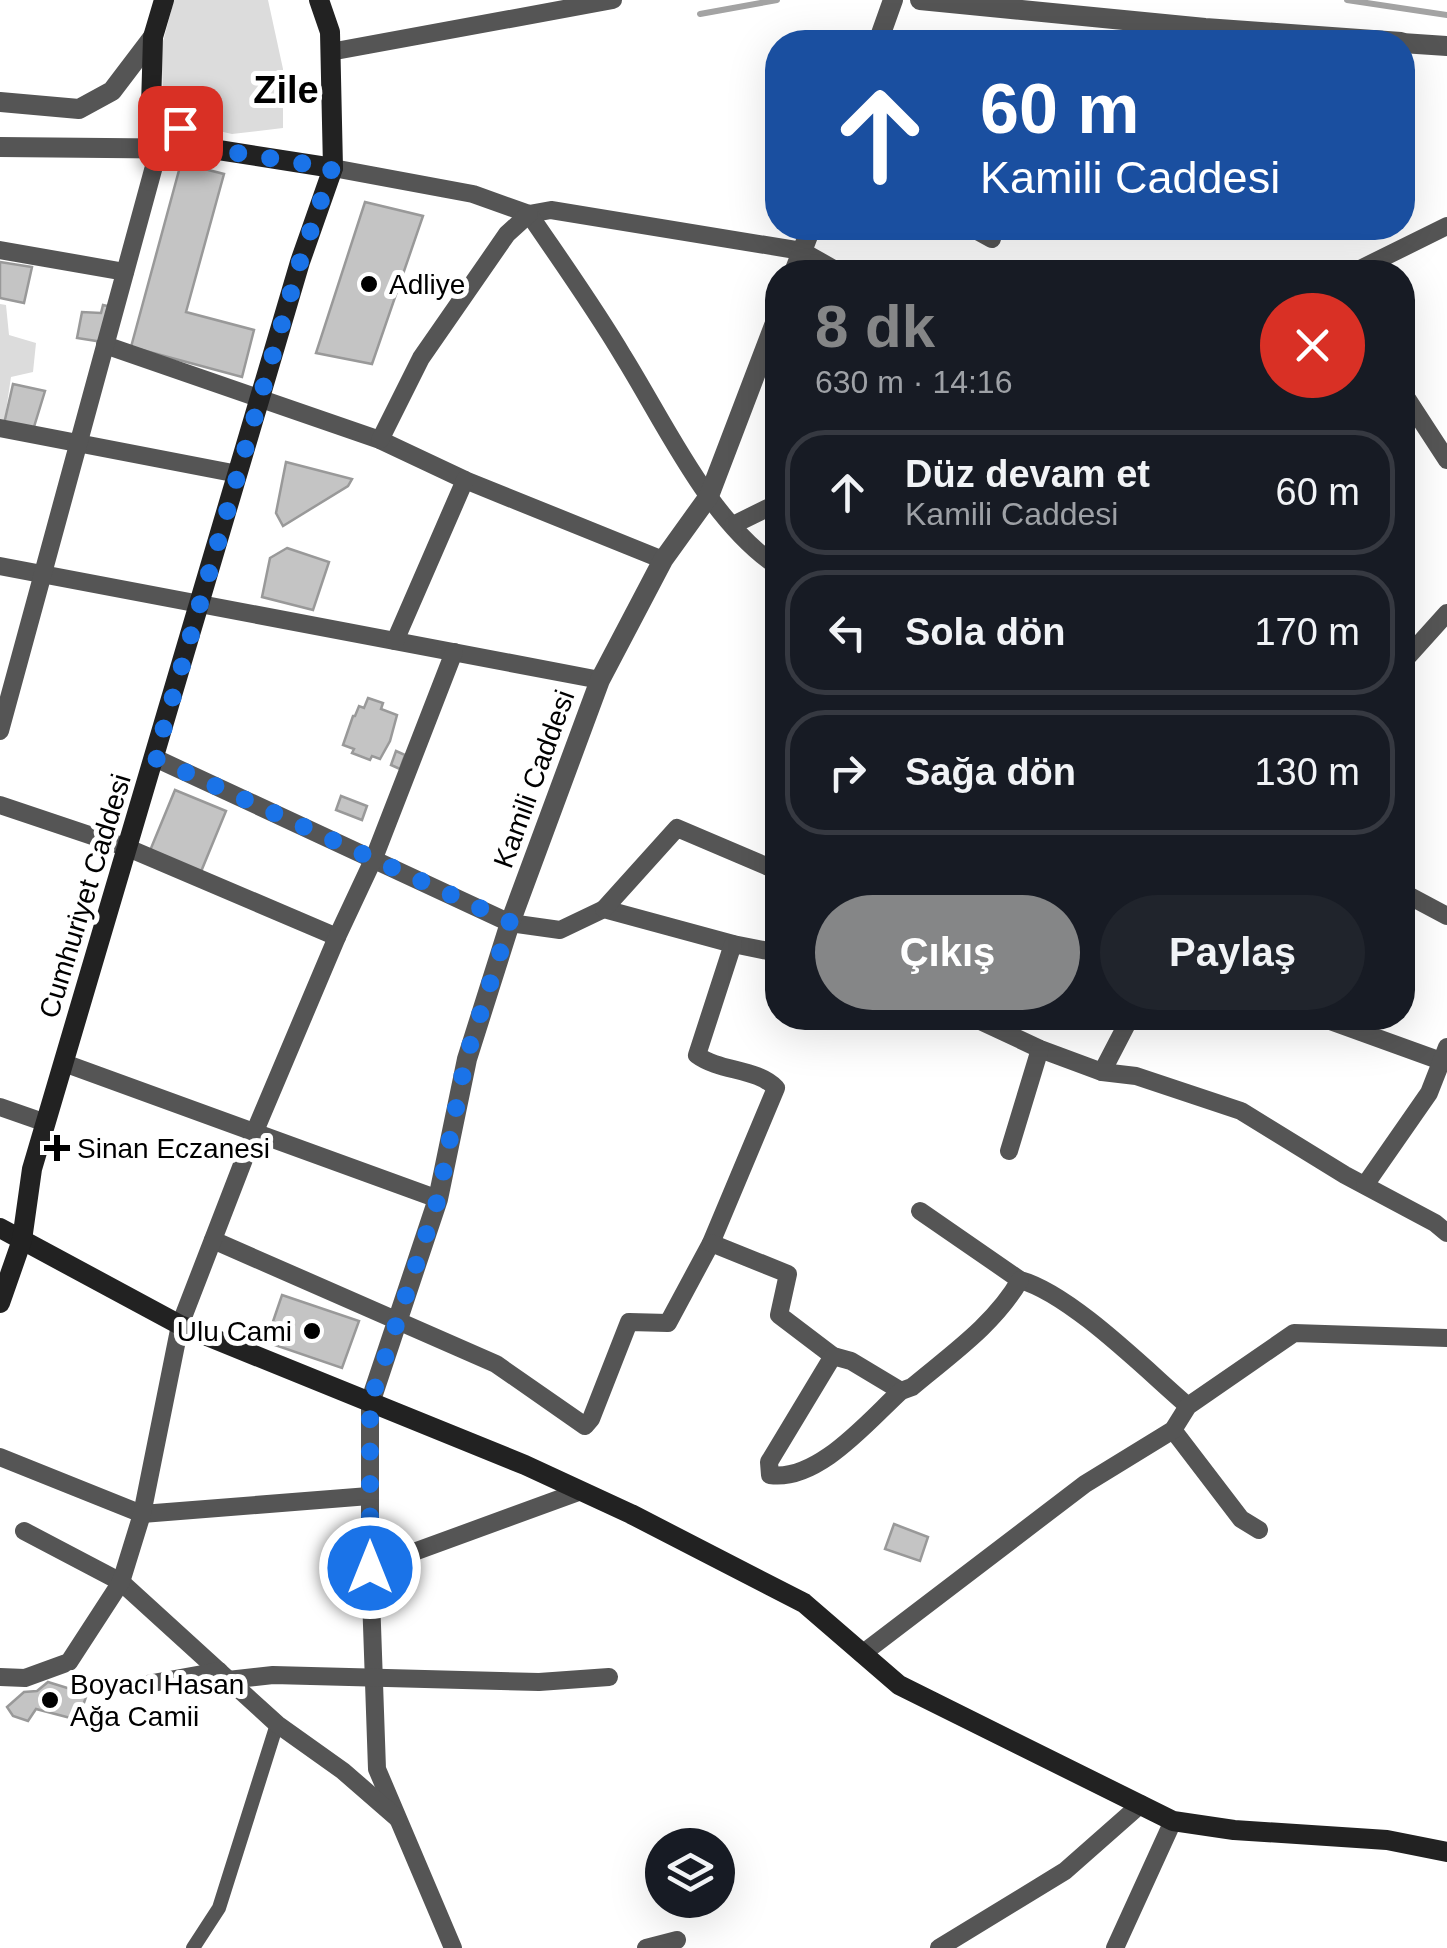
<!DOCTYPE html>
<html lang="tr">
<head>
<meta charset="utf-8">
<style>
  body { margin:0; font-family:Arial,sans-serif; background:#20242c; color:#f1f3f6; height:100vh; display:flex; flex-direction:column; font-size:38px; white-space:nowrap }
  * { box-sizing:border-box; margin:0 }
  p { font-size:32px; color:#9ea1a6 }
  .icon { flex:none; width:55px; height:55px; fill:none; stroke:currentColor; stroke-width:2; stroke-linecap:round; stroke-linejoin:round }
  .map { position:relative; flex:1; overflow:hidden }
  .drawer { position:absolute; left:765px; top:260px; width:650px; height:770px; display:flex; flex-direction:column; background:#171b24; border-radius:40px; box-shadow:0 10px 40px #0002 }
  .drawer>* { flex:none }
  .hud { position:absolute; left:765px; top:30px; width:650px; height:210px; border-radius:40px; box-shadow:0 10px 40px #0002; background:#1a4fa0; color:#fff; overflow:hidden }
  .fabs { position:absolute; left:645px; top:1828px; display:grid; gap:20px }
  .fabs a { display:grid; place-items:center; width:90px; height:90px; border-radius:50%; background:#171b24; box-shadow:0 10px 40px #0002; font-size:50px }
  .pin { position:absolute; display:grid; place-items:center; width:85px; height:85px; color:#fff; margin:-42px; border-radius:20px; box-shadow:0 5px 15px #0006 }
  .me { position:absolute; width:110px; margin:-55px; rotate:0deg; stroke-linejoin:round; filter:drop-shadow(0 0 8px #0008) }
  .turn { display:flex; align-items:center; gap:35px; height:210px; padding:0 50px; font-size:45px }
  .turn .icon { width:130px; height:130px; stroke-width:2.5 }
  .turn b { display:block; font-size:70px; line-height:85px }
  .round { display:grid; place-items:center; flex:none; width:105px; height:105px; border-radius:52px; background:#20242c }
  .summary { display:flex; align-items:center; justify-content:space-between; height:170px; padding:0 50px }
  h1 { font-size:60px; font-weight:600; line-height:75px; color:#858687 }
  .action { display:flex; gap:20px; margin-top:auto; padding:20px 50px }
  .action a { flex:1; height:115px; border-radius:60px; background:#858687; color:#fff; font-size:40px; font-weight:600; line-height:115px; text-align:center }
  .action a+a { background:#20242c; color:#f1f3f6 }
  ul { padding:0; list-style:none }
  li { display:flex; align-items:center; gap:30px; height:125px; margin:0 20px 15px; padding:0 30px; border:5px solid #363941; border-radius:40px }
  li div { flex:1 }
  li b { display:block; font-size:38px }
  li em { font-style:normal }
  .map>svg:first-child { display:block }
  .green { fill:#dcdcdc }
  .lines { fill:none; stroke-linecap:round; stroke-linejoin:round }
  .stream { stroke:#a3a3a3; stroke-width:6 }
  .building { fill:#c4c4c4; stroke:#999; stroke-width:2.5 }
  .pedestrian { stroke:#555; stroke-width:14 }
  .minor { stroke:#555; stroke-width:18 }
  .tertiary { stroke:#555; stroke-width:20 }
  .secondary { stroke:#222; stroke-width:20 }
  .route { stroke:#1a73e8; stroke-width:18; stroke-dasharray:0 32.4 }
  .poi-dot { fill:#000; stroke:#fff; stroke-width:4 }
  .labels { text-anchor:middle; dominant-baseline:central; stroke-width:10; stroke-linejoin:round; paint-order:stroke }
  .poi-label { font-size:28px; fill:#000; stroke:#fff; text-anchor:start }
  .street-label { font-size:28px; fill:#000; stroke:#fff }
  .district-label { font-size:38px; font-weight:bold; fill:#000; stroke:#fff }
</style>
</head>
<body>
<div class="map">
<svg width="1447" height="1948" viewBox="0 0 1447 1948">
  <rect width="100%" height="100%" fill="#fff"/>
  <g class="green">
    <path d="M174,0H268L283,69V128L232,134L189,124L163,93L161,49Z"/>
    <path d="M0,304L6,305L9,335L36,343L33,372L11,377L4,424L0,423Z"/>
  </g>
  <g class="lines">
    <g class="stream">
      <path d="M1347,0L1447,15"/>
      <path d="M700,14L777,0"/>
    </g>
  </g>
  <g class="building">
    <path d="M181,163L224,174L186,312L254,330L242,377L131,347Z"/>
    <path d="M365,202L423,216L372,364L316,353Z"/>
    <path d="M0,262L32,267L24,303L0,298Z"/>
    <path d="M103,305L112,307L103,342L77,338L82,312L101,313Z"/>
    <path d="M13,384L45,391L33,430L4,424Z"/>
    <path d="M286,462L352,479L348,486L283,526L276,513Z"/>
    <path d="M287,548L329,562L313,610L262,597L270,558Z"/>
    <path d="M368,698L383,703L381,709L397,715L390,741L380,759L372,756L370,760L352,753L354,749L343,745L353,716H355L359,706L364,708Z"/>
    <path d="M396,751L405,755L400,769L391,765Z"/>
    <path d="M175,790L226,811L200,874L149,853Z"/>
    <path d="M341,796L367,806L362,820L336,810Z"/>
    <path d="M282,1295L359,1321L342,1368L266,1342Z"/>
    <path d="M894,1524L928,1537L920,1561L885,1549Z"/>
    <path d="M48,1682L87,1694L78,1720L36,1709L28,1721L13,1716L7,1707L24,1692L37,1691Z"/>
  </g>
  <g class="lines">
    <path class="pedestrian" d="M193,1948L219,1908L277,1724"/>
    <g class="minor">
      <path d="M1173,42L1191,27"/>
      <path d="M330,52L613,0"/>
      <path d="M333,168L473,194L529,214L551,210L802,251L839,272"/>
      <path d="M529,214C561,261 594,307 623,356C666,425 709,521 778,567"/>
      <path d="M972,228L992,239"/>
      <path d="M0,250L125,272"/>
      <path d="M1354,272L1447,226"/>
      <path d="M105,345L380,440L465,480L663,560"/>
      <path d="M1402,391L1447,460"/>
      <path d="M0,428L238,474"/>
      <path d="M380,440L421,358L507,234L529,214"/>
      <path d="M733,525L778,503"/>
      <path d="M0,566L600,680"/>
      <path d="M395,641L465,480"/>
      <path d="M1402,663L1447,613"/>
      <path d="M0,731L159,148"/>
      <path d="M155,758L510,923L560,930L604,909L733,944L778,953"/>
      <path d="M0,805L128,848L337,937"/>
      <path d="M1402,892L1447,916"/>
      <path d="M604,909L677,828L778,871"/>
      <path d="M974,1018L1040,1049L1102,1072L1136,1076L1241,1111L1345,1175L1435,1223L1447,1233"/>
      <path d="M1322,1018L1441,1061"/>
      <path d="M64,1063L438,1199"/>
      <path d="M1102,1072L1130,1018"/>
      <path d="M0,1107L46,1123"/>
      <path d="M1009,1151L1040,1049"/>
      <path d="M1365,1185L1429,1093L1447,1047"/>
      <path d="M920,1211L1020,1280C1071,1294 1146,1370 1188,1406"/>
      <path d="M213,1240L496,1364L585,1426L591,1419L629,1322L668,1323L711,1243L776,1088C757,1068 720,1072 697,1055L733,944"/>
      <path d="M711,1243L788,1274L779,1315L833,1356L851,1361L901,1391"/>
      <path d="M833,1356L769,1462L770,1475C818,1482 868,1421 901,1391L912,1387C950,1355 995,1324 1020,1280"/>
      <path d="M370,1403V1568L377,1769L453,1948"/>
      <path d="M1173,1430L1241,1519L1259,1530"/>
      <path d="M0,1457L142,1514L369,1496"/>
      <path d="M24,1531L121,1582L277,1724L343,1771L397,1818"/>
      <path d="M370,1568L581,1491"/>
      <path d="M862,1654L1085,1484L1173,1430L1188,1406L1294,1333L1447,1338"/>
      <path d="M0,1677L25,1678L69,1662L121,1582L142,1514L180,1325L255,1131L337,937L374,858L454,652"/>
      <path d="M228,1680L273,1675L539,1682L609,1677"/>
      <path d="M125,1688L219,1671"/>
      <path d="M646,1948L677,1940"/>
      <path d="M939,1948L1065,1871L1141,1804"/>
      <path d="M1115,1948L1173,1821"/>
    </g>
    <g class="tertiary">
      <path d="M920,0L1205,28L1401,42"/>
      <path d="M878,42L893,0"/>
      <path d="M1402,43L1447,46"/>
      <path d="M0,102L79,109L112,91L153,37"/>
      <path d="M0,147L212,149"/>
      <path d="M794,272L811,228"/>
      <path d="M370,1403L438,1199L467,1059L510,923L600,680L663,560L709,496L778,315"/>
    </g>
    <g class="secondary">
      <path d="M164,0L153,37L151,106L212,149L333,168"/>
      <path d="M0,1228L180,1325L525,1465L631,1514L804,1603L899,1685L1173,1821L1234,1830L1387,1840L1447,1852"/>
      <path d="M0,1303L22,1240L32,1169L300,262L333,168L330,32L319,0"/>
    </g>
  </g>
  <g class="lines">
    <path class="route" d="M180,128L212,149L332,168L300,262L155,758L510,922L466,1058L438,1199L370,1403V1568"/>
  </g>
  <g class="poi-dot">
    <circle cx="369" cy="284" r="10"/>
    <path d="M52 1133h10v10h10v10h-10v10h-10v-10h-10v-10h10z"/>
    <circle cx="312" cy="1331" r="10"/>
    <circle cx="50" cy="1700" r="10"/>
  </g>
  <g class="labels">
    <g class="poi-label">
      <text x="389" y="284">Adliye</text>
      <text x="77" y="1148">Sinan Eczanesi</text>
      <text x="292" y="1331" text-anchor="end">Ulu Cami</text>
      <text x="70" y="1684">Boyacı Hasan<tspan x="70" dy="32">Ağa Camii</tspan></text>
    </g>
    <g class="street-label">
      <text transform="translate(534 779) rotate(-70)">Kamili Caddesi</text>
      <text transform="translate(85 896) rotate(-73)">Cumhuriyet Caddesi</text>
    </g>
    <g class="district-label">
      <text x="286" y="90">Zile</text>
    </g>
  </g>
</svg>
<div class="fabs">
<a><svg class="icon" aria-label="layers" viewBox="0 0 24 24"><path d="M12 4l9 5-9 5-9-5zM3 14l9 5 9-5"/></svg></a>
</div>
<div class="pin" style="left:180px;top:128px;background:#d93025"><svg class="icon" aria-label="arrive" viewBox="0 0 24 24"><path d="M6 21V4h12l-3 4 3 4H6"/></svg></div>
<svg class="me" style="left:370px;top:1568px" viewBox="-20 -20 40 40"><circle r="17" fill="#1a73e8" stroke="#fff" stroke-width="3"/><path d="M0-11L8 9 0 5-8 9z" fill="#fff"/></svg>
<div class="hud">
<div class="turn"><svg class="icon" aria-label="ahead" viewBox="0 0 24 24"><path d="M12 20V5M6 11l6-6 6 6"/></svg><div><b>60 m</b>Kamili Caddesi</div></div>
</div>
<section class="drawer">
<div class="summary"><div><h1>8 dk</h1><p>630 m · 14:16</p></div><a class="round" style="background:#d93025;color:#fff"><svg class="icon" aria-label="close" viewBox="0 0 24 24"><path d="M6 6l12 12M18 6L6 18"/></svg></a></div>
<ul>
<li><svg class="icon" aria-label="ahead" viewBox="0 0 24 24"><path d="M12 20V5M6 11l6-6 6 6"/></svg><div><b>Düz devam et</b><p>Kamili Caddesi</p></div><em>60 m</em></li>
<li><svg class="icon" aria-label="left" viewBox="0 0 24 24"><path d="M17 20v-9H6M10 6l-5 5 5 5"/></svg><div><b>Sola dön</b></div><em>170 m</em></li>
<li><svg class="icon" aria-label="right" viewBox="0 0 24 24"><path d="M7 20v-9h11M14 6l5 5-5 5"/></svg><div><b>Sağa dön</b></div><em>130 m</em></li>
</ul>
<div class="action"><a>Çıkış</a><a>Paylaş</a></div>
</section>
</div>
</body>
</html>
